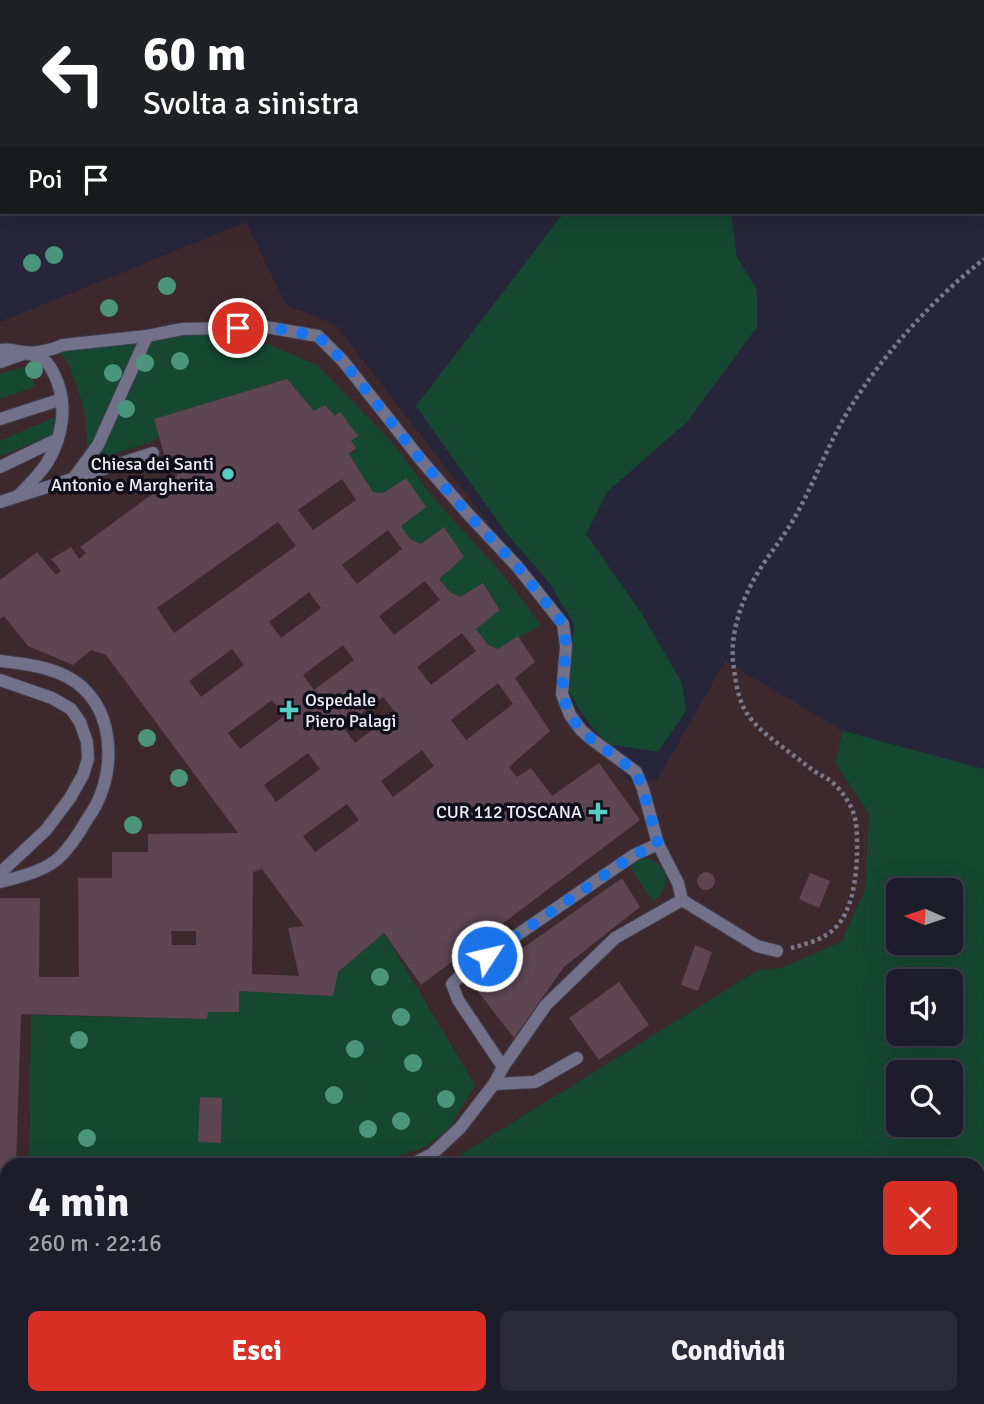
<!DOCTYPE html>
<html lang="it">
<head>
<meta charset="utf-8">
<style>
  body { margin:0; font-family:Signika,sans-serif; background:#2a2937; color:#f1f3f6; height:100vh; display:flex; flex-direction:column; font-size:26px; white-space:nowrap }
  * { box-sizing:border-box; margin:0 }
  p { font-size:23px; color:#a0a1a9 }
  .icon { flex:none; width:38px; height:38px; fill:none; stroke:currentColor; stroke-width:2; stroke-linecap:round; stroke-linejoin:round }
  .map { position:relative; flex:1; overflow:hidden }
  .drawer { position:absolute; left:0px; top:1158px; width:985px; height:247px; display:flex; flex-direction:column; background:#1d1c2b; border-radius:21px 21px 0 0; box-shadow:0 7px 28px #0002,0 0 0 2px #3b3a47 }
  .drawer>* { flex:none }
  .guide { position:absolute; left:0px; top:0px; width:985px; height:214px; box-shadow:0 7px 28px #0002,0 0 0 2px #3b3a47; background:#202124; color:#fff; overflow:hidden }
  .needle { width:46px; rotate:273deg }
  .tools { position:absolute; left:886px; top:878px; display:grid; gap:14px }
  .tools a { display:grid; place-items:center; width:77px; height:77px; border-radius:10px; background:#1d1c2b; box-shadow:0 7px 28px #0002,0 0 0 2px #3b3a47; font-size:35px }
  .pin { position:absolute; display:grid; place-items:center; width:60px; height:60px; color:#fff; margin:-30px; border:4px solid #fff; border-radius:50%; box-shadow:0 2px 7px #0007 }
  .me { position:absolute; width:77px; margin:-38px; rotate:55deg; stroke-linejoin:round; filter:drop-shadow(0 0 5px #0008) }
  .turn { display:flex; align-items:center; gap:24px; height:147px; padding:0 28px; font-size:32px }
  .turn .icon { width:91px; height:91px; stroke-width:2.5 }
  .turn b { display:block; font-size:49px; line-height:60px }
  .then { display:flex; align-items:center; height:66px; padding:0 28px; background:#0003; gap:14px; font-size:26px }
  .round { display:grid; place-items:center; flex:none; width:74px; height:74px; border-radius:10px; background:#2a2937 }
  .headline { display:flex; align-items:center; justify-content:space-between; height:119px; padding:0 28px }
  h1 { font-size:42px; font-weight:700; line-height:52px }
  .action { display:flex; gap:14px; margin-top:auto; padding:14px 28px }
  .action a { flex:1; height:80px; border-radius:10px; background:#d93025; color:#fff; font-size:28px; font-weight:700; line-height:80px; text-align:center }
  .action a+a { background:#2a2937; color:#f1f3f6 }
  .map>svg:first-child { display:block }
  .medical { fill:#3d292d }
  .green { fill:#154731; fill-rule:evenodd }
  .building { fill:#5d4551; fill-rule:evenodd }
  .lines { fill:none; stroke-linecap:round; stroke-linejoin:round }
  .lane-casing { stroke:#413f50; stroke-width:14 }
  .path { stroke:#7a788a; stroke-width:4.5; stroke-dasharray:3.5 3.5; stroke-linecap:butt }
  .lane { stroke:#737189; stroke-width:12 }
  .tree { fill:#4c957d }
  .route { stroke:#1a73e8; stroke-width:12; stroke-dasharray:0 21.6 }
  .poi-dot { fill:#56cec3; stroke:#100f18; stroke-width:2.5 }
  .labels { text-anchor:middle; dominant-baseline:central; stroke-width:7; stroke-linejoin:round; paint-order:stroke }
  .poi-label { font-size:18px; fill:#eeedfb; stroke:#100f18; text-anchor:end }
</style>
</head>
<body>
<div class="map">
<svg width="984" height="1404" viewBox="0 0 984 1404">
  <rect width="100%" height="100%" fill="#272539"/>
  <path class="medical" d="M246,222L286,305L335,324L571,630L564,690L591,732L629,781L657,780L725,661L843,731L835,763L869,814L865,890L841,942L774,971L758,970L444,1165L7,1166V1199H0V322Z"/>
  <g class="green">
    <path d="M564,212H731L737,257L757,290V327L687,422L607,492L586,534L642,614L682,683L686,711L658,752L607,744L583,716L567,688L574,624L548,581L506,533L416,406Z"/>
    <path d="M199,331L270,345L317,365L393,443L430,494L503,575L541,625L498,649L488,645L476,629L500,609L483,583L460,597L450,592L439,579L464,557L444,527L421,544L410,539L401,526L426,507L406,479L383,493L373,492L349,454L356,452L335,416L325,405L314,411L287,379L154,419L159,437L149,443L75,466L87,447L86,419L78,389L68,363L56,348Z"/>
    <path d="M27,366L35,386L0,399V374Z"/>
    <path d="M57,416L53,435L0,456V441Z"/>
    <path d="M843,731L984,769V1404H0V1199H7V1398H978V1166L444,1165L758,970L781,968L841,942L865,890L869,814L835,763ZM898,891H950V943H898ZM898,982H950V1034H898ZM898,1073H950V1125H898Z"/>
    <path d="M643,858C669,862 674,886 653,902L628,864L635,860Z"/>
    <path d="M384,933L475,1085L450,1127L425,1147L371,1165L29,1166L31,1015L207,1019L208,1012H239V991L333,996L338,972Z"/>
  </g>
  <g class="building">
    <path d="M287,379L314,411L325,405L335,416L340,412L358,436L351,441L356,448L349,454L373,492L383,493L406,478L426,507L401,526L410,539L421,544L444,527L464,557L439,579L450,592L460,597L483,583L500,610L476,629L488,645L498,649L518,636L535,662L515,678L550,731L509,767L517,777L531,768L552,796L599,763L640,820L421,985L384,933L338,972L333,996L239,991V1012H208L207,1019L21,1014L16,1166H7V1170H0V898H40L39,977H79L78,878H112V852H148V834L238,833L106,655L91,650L73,665L28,646L4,616L0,619V580L37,552L56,575L61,571L51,559L71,547L79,559L86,553L80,547L177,476L174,459L166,461L154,419ZM342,479L356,500L313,530L298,510ZM278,522L296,546L174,633L157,608ZM388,530L402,549L357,584L342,565ZM425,581L440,600L394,635L379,616ZM309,592L321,608L281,638L269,622ZM462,633L476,651L431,685L417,667ZM343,645L354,660L314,690L303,675ZM232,649L244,665L201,697L189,681ZM498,683L513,704L466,740L451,720ZM383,697L395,712L355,743L343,727ZM272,700L284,716L240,749L228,733ZM422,750L434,766L393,797L381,781ZM308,753L320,769L276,802L264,785ZM347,804L359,820L315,852L303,836ZM262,869L304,926L288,928L299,976L252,974L253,872ZM171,931H196V945H172Z"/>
    <circle cx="706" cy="881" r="9"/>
    <path d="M810,873L830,881L819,908L799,899Z"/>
    <path d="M622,878L640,907L564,967L514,1038L472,984Z"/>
    <path d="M695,945L712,952L698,991L681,985Z"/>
    <path d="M619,982L649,1025L599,1060L569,1018Z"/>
    <path d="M200,1097L222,1098L221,1143L198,1142Z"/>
  </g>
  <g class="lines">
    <defs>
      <g id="lane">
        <path d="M0,350C9,348 14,351 23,352C36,354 52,350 63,345L147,336L182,329L266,327L318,336L343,361L421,460L468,514L516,565L563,624L566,646L562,694L570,715L581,730L590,738L636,772L643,789L658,844L678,883L682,900"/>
        <path d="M0,362L26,353C33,355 41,358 46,362C50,365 52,371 55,376C68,404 63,437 47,463C39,475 28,486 18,496"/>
        <path d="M0,419L62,399"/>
        <path d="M0,467L58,439"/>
        <path d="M73,479L98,445L147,336"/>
        <path d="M0,502L153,453"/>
        <path d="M0,661C28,664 64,668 85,690C114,719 114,770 96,805C92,813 86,820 82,828C75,839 66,853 55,861C39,873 18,877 0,882"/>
        <path d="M0,680L52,698L71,709L80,722L87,742L88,759L83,775L70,798L46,830L0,873"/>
        <path d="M503,1067L458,1000L452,984L466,970L634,855L658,844"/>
        <path d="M494,1084L535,1082L577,1058"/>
        <path d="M408,1166L432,1154L460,1128L494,1084L503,1067L546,1005L615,938L682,900L757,946L777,951"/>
        <path d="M0,1177H7"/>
      </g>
    </defs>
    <use href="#lane" class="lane-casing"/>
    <g class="path">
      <path d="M791,948C803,945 817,941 826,935C852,920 856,881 857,854C857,839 858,821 851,807C846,797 837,785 828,779C823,776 818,774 814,771C808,767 803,762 797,758C779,744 758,731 746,712C737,697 735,677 733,661C730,628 745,592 762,566C773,549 785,535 795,517C815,482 828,443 850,408C885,352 932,300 984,259"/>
      <path d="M384,1398L395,1404"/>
    </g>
    <use href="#lane" class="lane"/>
  </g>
  <g class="tree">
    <circle cx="54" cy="255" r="9"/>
    <circle cx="32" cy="263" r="9"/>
    <circle cx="167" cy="286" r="9"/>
    <circle cx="109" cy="308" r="9"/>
    <circle cx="180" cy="361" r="9"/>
    <circle cx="145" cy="363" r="9"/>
    <circle cx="34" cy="370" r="9"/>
    <circle cx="113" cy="373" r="9"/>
    <circle cx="126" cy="409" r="9"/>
    <circle cx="147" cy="738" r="9"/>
    <circle cx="179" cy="778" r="9"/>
    <circle cx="133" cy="825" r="9"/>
    <circle cx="380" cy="977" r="9"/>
    <circle cx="401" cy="1017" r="9"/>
    <circle cx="79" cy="1040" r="9"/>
    <circle cx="355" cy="1049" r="9"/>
    <circle cx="413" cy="1063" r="9"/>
    <circle cx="334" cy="1095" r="9"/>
    <circle cx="446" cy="1099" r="9"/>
    <circle cx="401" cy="1121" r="9"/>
    <circle cx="368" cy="1129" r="9"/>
    <circle cx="87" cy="1138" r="9"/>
  </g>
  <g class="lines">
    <path class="route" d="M238,328L266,327L318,336L343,361L421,460L468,514L516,565L563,624L566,646L562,694L570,715L581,730L590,738L636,772L643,789L658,844L634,855L487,956"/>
  </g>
  <g class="poi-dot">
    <circle cx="228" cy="474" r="7"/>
    <path d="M285.5 699.5h7v7h7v7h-7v7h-7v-7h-7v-7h7z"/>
    <path d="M594.5 801.5h7v7h7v7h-7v7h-7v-7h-7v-7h7z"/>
  </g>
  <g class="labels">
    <g class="poi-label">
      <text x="214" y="464">Chiesa dei Santi<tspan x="214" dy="21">Antonio e Margherita</tspan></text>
      <text x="305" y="700" text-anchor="start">Ospedale<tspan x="305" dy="21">Piero Palagi</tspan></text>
      <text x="582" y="812">CUR 112 TOSCANA</text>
    </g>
  </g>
</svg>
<div class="tools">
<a><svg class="needle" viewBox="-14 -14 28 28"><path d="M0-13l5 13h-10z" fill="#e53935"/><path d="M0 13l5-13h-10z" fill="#a0a1a9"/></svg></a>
<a><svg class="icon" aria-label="sound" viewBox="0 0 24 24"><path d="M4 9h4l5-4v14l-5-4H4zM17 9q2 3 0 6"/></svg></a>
<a><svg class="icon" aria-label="search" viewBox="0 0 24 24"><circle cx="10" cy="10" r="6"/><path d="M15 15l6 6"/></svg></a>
</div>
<div class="pin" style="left:238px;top:328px;background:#d93025"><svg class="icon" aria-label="arrive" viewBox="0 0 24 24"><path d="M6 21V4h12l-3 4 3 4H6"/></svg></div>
<svg class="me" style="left:487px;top:956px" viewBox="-20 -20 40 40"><circle r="17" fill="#1a73e8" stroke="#fff" stroke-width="3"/><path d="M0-11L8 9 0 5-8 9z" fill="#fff"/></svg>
<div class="guide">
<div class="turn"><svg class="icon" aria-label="left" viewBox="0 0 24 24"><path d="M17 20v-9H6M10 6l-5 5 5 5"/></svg><div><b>60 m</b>Svolta a sinistra</div></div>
<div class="then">Poi<svg class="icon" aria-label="arrive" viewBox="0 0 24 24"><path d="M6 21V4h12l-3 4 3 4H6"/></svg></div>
</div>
<section class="drawer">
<div class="headline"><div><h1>4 min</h1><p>260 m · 22:16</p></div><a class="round" style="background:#d93025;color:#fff"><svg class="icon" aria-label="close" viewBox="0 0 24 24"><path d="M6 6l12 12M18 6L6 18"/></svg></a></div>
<div class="action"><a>Esci</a><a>Condividi</a></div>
</section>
</div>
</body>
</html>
